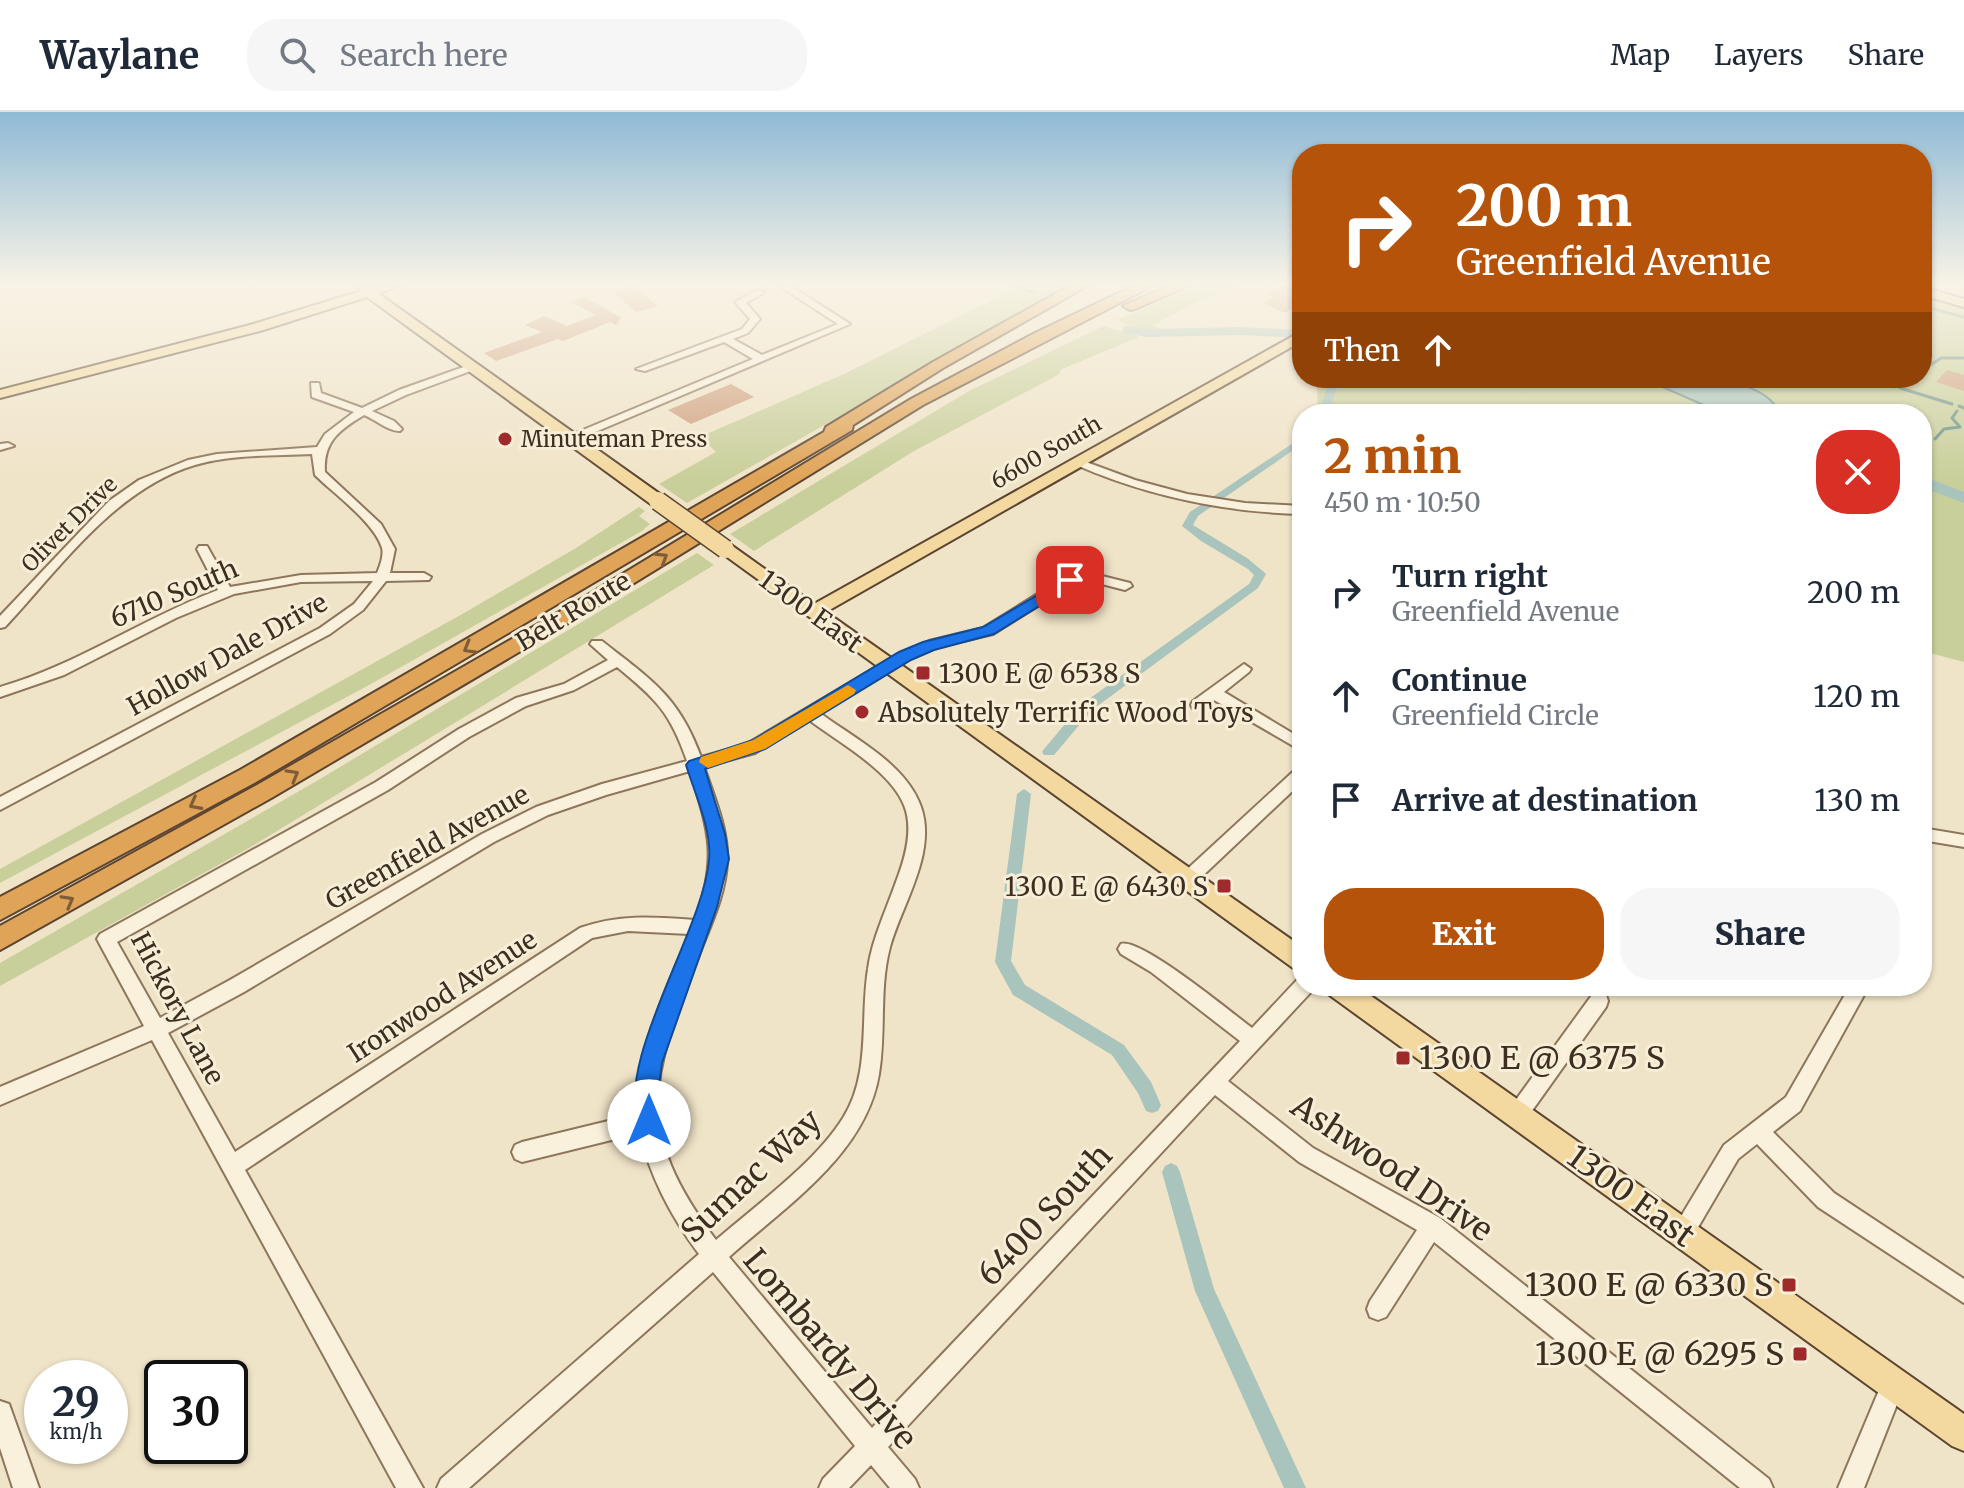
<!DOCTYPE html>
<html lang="en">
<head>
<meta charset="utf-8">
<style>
  body { margin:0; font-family:Merriweather,serif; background:#f6f6f7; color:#1f2937; height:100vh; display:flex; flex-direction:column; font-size:30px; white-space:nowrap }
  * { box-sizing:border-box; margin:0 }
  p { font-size:26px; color:#747a83 }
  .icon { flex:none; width:44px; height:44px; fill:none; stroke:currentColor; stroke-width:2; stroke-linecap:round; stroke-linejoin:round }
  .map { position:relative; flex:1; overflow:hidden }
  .side { position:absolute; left:1292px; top:292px; width:640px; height:592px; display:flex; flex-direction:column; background:#fff; border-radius:32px; box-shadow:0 2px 6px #0004 }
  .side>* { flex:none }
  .banner { position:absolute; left:1292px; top:32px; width:640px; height:244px; border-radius:32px; box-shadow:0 2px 6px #0004; background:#b45309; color:#fff; overflow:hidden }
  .speed { position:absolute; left:24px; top:1248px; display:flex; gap:16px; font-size:40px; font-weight:700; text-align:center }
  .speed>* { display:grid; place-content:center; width:104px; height:104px; border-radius:50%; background:#fff; box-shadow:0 2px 6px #0004; line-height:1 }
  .speed small { font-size:20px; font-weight:400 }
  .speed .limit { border:4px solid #111; border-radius:12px; background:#fff; color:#111 }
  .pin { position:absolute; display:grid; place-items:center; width:68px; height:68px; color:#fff; margin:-34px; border-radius:16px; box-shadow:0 4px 12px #0006 }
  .me { position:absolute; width:88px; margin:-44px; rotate:0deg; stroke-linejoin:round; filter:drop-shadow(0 0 6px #0008) }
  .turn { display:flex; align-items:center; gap:28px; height:168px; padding:0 32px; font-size:36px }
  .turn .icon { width:104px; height:104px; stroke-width:2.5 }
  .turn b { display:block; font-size:56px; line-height:68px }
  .then { display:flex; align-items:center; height:76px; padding:0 32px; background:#0003; gap:16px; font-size:30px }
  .round { display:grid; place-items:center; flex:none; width:84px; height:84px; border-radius:32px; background:#f6f6f7 }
  .head { display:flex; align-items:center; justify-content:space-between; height:136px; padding:0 32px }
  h1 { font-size:48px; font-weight:800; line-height:60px; color:#b45309 }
  .action { display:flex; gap:16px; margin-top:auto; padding:16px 32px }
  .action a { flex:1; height:92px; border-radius:32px; background:#b45309; color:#fff; font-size:32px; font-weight:800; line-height:92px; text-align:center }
  .action a+a { background:#f6f6f7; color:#1f2937 }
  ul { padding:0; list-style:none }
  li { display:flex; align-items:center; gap:24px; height:104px; padding:0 32px }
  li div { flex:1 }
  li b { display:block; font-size:30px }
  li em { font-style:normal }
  header { display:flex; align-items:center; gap:48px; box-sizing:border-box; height:112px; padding:0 40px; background:#fff; border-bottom:2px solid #e0e1e3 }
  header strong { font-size:38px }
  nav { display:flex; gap:44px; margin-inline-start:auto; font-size:28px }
  .search { width:560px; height:72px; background:#f6f6f7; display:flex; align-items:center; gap:20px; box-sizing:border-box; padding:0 28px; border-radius:32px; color:#747a83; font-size:30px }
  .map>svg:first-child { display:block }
  .green { fill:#c9cf9b }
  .water { fill:#a9c4bc; stroke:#6f938a; stroke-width:2 }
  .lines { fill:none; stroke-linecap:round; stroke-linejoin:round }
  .stream { stroke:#6f938a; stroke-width:3 }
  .canal { fill:#a9c4bc; fill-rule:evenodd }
  .river { fill:#a9c4bc; fill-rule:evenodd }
  .building { fill:#cf9f7d }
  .minor-casing { stroke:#8d765c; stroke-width:4 }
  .major-casing { stroke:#5b4430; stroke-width:4 }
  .highway-casing { stroke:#5b4430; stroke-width:4 }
  .minor { fill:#faf1dc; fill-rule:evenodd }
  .major { fill:#f3d9a0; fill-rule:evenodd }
  .highway { fill:#e0a458; fill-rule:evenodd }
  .major-bridge-casing { stroke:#5b4430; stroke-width:21; stroke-linecap:butt }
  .major-bridge { stroke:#f3d9a0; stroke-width:18 }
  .oneway { stroke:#7e5d36 }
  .route { fill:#1a73e8; stroke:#114b97; stroke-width:2 }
  .slow { fill:#f59e0b }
  .poi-dot { fill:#9e2a2b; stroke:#f7eed8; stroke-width:3 }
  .labels { text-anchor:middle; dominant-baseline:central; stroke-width:6; stroke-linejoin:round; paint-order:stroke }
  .far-poi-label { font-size:22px; fill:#3d2e20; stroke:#f7eed8; text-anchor:start }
  .far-street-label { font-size:22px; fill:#3d2e20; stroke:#f7eed8 }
  .street-label { font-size:26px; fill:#3d2e20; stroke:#f7eed8 }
  .poi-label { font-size:26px; fill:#3d2e20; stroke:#f7eed8; text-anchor:start }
  .near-poi-label { font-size:32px; fill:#3d2e20; stroke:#f7eed8; text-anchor:end }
  .near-street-label { font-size:32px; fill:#3d2e20; stroke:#f7eed8 }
</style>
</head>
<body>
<header>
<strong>Waylane</strong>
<div class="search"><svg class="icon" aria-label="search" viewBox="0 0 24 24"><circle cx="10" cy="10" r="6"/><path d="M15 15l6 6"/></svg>Search here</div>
<nav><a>Map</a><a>Layers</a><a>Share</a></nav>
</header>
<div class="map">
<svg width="1964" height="1376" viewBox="0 0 1964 1376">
  <rect width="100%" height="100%" fill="#f0e4c8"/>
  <g class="green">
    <path d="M1022,173H1071L687,391L659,372L716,340L700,325L844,262Z"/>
    <path d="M1198,173H1241L1198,189L1153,213L1163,219L1139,217L1117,208Z"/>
    <path d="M1922,186L1964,197V550L1922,539V302H1318L1317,274L1329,266H1922Z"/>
    <path d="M1104,214L1139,225L1062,257L1058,263L914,339L754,439L730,422L969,279Z"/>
    <path d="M639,395L645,399L639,404L650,412L642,419L371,572L0,771V757L457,505L576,436Z"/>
    <path d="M697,441L714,453L249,736L0,874V851L315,670Z"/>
  </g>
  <path class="water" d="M1642,266C1678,266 1749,261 1775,293L1766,302H1724Z"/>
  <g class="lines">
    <g class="stream">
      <path d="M1012,173L1035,181"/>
      <path d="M1922,194L1964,205"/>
      <path d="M1929,254L1941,246H1964"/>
      <path d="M1867,266L1894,275"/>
      <path d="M1900,276L1952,292"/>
      <path d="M1959,294L1964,296"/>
      <path d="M1935,327L1944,317L1960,315L1952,306L1957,299"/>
    </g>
    <g class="canal">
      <path d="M1339,266H1351L1337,274L1329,302H1319L1328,273Z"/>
      <path d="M1302,325V332L1198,404L1193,413L1247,446L1264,460L1266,462L1258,476L1092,598L1054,643H1044L1042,640L1044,637L1082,592L1249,472L1254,463L1248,457L1201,429L1182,414L1190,400Z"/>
      <path d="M1024,677L1031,682L1011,849L1025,873L1124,933L1151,970L1161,993L1158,999L1152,1001L1146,999L1138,981L1112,943L1013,883L995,850L1017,682Z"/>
      <path d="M1171,1051L1177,1054L1180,1060L1214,1177L1306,1376H1284L1195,1179L1162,1060L1165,1054Z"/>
    </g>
    <g class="river">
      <path d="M1128,214L1148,217L1240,215L1302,218V226L1240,223L1148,225L1123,221V215Z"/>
      <path d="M1922,364L1964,380V391L1922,375Z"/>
    </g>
  </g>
  <g class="building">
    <path d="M1285,173L1302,179V196L1297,194L1285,201L1264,191L1274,185L1266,183Z"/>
    <path d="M634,175L658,194L636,200L613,180Z"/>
    <path d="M585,185L621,206L616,213L610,210L563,229L558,227L496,249L484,241L542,220L525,213L544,204L567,214L596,203L570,190Z"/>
    <path d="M1947,258L1964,263V279L1936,270Z"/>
    <path d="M731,272L754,285L691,312L668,298Z"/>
  </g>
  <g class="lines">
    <defs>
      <g id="minor">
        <path d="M778,173H789L850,212L574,329H566V325L753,247L724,230L645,259L636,257L742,217L750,207L735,190L757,178L765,180L746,191L760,207L748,221L733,227L762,243L838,212Z"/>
        <path d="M472,252L477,255L476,257L406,283L372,299L394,309L402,317L400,319C389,320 375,307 364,303C339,318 323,330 325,360L381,412L395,437L390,461H424L431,465L429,468L386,469L363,498L330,522L0,698V685L320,516L354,492L373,469L301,470L234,482L176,506L64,563L0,585V575C77,553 143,506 218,478L197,437L199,434H207L230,475L301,463L377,461C380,454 384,443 382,436C375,411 333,381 315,363L312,342C275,344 232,342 195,353C116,376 60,456 5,515L0,516V504L109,389L139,368L188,348L217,342L317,335L325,322L354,300L312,285L311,271H319L321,281L362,296L399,278Z"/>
        <path d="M0,332L8,331L14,334L0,338Z"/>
        <path d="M1078,347L1135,368L1187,382L1245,391L1302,394V402C1222,400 1147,384 1074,352V348Z"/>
        <path d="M1094,462L1130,471L1132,474L1125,478L1094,470L1073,472L993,522L938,535L910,547L820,601C855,627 906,652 921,695C937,741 902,792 890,835C879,876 886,920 879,962C866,1042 786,1094 729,1145L872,1316L1240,929L1151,860L1121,842L1118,837L1121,832C1140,825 1232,901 1252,916L1297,868L1302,867V874H1313L1311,880L1228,969L1313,1036L1440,1106L1769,1367L1773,1376H1740L1434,1130L1386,1205L1378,1208L1370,1205L1367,1197L1370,1189L1417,1118L1299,1050L1215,983L888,1335L915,1367L919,1376H890L871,1353L849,1376H819L823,1367L855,1334L713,1160L469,1376H437L441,1367L699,1142C672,1106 650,1065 640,1021L522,1050L515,1047L512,1040L515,1033L522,1030L637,1002C635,939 666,880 689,822L628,819L592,826L245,1058L423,1376H396L152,928L0,993V975L144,914L97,827L100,822L376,670L459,617L516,586L564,572L608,548L590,532L592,529H602C651,568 678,583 701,645L745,633L900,541L929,529L983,516L1065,465ZM617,555C656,587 670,600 687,649L602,672L536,695L482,722L230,868L160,906L117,830L388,678L469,625L526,594L574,578ZM809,608C838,630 890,658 904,693C914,717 905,747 896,770C886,799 872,827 868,857C860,906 871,962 843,1006C815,1051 756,1093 716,1128C629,1012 653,962 701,838C712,810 726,780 727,750C729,719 714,684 704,655L755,641ZM690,659C709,720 718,746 695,808C654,805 619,802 580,816L235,1040L168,921L244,880L494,730L548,703L606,683Z"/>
        <path d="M1244,552L1251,557L1249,560L1224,580L1302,627V639L1214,588L1203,597H1193L1191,593L1193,589Z"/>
        <path d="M1302,655V670L1194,772H1182L1179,767L1182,762L1296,657Z"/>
        <path d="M1922,716L1964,723V735L1922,728Z"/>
        <path d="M1850,874H1869L1800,999L1773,1020L1834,1081L1964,1167V1191L1818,1095L1757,1032L1738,1047L1690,1129L1682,1132L1674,1129L1671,1121L1724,1033L1786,985Z"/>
        <path d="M1599,881L1606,883L1608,889L1606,895L1524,1010L1517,1012L1510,1010L1507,1003L1510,996L1592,883Z"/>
        <path d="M1893,1260L1901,1264L1905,1272L1864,1376H1838L1885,1264Z"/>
        <path d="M0,1289L9,1292L39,1376H13L0,1336Z"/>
      </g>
      <g id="major">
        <path d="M356,173H399L379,182L664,385L666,389L664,393H652L367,185L260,219L0,286V278L250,213L361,179Z"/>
        <path d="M1922,175L1964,187V195L1922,183Z"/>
        <path d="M1302,219V229L826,500L1302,835V860L1293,856L716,437L719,433H731L814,492Z"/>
        <path d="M1324,874H1357L1964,1302V1339L1952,1334L1328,882Z"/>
      </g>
      <g id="highway">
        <path d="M1071,173H1089L943,256L853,313L852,318L256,670L0,808V785L240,658L824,320L826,315L933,250Z"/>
        <path d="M1135,173H1154L923,293L587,500L273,685L0,838V814L257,673L573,492L911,287L1033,222Z"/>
        <path d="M1170,173H1190L1135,197L1130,198L1123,194Z"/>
      </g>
    </defs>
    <use href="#minor" class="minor-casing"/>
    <use href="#major" class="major-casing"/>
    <use href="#highway" class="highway-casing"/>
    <use href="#minor" class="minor"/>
    <use href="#major" class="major"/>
    <use href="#highway" class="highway"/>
    <defs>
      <path id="major-bridge" d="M658,389L725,437"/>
    </defs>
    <use href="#major-bridge" class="major-bridge-casing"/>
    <use href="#major-bridge" class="major-bridge"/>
  </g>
  <defs><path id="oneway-chevron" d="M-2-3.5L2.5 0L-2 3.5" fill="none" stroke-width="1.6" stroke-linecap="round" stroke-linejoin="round" transform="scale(2)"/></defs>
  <g class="oneway">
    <use href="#oneway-chevron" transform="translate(662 446) rotate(-32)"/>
    <use href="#oneway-chevron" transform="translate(469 536) rotate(150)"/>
    <use href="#oneway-chevron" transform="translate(293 663) rotate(-30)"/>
    <use href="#oneway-chevron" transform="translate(195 692) rotate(152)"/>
    <use href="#oneway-chevron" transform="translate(68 789) rotate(-29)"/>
  </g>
  <linearGradient id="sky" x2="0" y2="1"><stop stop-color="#8fbad6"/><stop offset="0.47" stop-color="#f8f3e6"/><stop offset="1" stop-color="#f8f3e6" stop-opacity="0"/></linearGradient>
  <rect width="1964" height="366" fill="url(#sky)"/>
  <path class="route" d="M1070,464L1077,468L1075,472L994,522L934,538L911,548L765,637L705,657L725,722L729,747L717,795L662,951L658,981L660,1009L657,1016L649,1020L640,1016C612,952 703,820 709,748C712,718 695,682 686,653L689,649L753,628L899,540L923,530L983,515Z"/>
  <path class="slow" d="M848,573L856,578L854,582L765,637L708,656L699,650L701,645L753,628Z"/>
  <g class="poi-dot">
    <circle cx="505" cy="327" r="8"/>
    <rect x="915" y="553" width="16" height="16" rx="4"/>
    <circle cx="862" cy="600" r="8"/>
    <rect x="1216" y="766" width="16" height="16" rx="4"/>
    <rect x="1395" y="938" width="16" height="16" rx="4"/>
    <rect x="1781" y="1165" width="16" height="16" rx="4"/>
    <rect x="1792" y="1234" width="16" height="16" rx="4"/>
  </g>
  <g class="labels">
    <g class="far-poi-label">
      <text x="521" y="327">Minuteman Press</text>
    </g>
    <g class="far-street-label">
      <text transform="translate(1046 340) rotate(-30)">6600 South</text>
      <text transform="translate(69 412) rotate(-45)">Olivet Drive</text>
    </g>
    <g class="street-label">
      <text transform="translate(174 481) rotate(-23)">6710 South</text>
      <text transform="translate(573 499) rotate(-31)">Belt Route</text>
      <text transform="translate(811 499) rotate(36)">1300 East</text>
      <text transform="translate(227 542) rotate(-29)">Hollow Dale Drive</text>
      <text transform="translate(427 735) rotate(-29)">Greenfield Avenue</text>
      <text transform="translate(442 884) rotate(-33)">Ironwood Avenue</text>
      <text transform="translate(178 896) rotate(62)">Hickory Lane</text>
    </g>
    <g class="poi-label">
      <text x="939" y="561">1300 E @ 6538 S</text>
      <text x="878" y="600">Absolutely Terrific Wood Toys</text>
      <text x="1208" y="774" text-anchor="end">1300 E @ 6430 S</text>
    </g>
    <g class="near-poi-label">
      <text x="1419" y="946" text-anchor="start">1300 E @ 6375 S</text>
      <text x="1773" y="1173">1300 E @ 6330 S</text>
      <text x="1784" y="1242">1300 E @ 6295 S</text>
    </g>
    <g class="near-street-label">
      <text transform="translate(1392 1056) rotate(34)">Ashwood Drive</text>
      <text transform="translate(751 1064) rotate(-43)">Sumac Way</text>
      <text transform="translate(1631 1084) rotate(36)">1300 East</text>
      <text transform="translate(1045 1103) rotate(-47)">6400 South</text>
      <text transform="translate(830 1237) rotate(50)">Lombardy Drive</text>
    </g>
  </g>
</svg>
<div class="speed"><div>29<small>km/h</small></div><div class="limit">30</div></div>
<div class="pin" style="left:1070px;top:468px;background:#d93025"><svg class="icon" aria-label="arrive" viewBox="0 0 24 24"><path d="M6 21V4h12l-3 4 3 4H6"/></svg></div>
<svg class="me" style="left:649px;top:1009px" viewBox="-20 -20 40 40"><circle r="19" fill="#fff"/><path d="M0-13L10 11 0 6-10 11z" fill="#1a73e8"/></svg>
<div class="banner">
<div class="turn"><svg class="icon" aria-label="right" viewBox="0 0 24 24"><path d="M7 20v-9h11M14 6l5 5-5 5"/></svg><div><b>200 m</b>Greenfield Avenue</div></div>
<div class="then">Then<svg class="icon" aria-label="ahead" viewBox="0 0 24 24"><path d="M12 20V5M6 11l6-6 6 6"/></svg></div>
</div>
<section class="side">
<div class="head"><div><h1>2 min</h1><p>450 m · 10:50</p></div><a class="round" style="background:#d93025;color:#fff"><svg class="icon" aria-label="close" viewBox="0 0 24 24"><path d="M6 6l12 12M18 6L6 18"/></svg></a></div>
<ul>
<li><svg class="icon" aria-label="right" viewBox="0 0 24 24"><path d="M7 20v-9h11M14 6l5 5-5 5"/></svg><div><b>Turn right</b><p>Greenfield Avenue</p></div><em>200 m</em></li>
<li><svg class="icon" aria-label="ahead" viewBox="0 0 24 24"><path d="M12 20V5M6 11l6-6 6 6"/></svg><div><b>Continue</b><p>Greenfield Circle</p></div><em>120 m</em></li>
<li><svg class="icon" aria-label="arrive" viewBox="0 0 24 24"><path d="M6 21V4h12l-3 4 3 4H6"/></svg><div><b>Arrive at destination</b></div><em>130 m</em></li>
</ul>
<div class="action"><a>Exit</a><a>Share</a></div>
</section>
</div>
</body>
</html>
